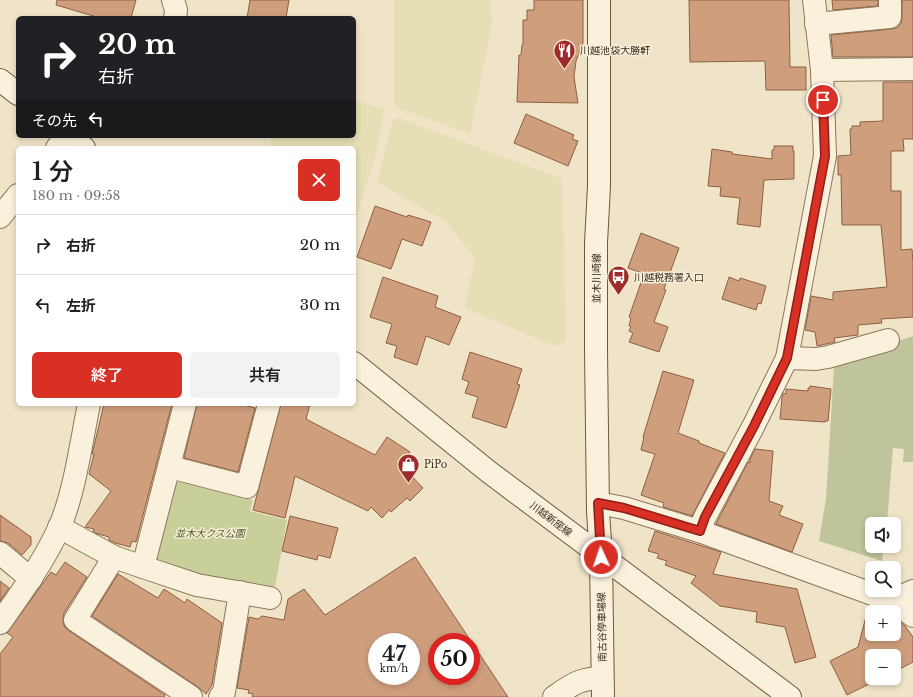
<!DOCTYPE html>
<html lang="ja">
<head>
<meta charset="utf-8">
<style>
  body { margin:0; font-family:"Libre Baskerville","Noto Sans JP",serif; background:#f2f2f2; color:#202124; height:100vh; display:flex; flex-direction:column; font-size:15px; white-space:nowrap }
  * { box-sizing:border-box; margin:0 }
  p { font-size:13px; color:#757577 }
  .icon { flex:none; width:22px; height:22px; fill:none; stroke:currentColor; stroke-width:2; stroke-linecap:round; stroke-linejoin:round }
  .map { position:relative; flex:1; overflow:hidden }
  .sheet { position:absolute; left:16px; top:146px; width:340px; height:260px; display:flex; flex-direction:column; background:#fff; border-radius:6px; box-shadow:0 2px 6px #0003 }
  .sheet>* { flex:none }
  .banner { position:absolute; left:16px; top:16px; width:340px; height:122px; border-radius:6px; box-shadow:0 2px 6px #0003; background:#202124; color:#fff; overflow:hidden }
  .buttons { position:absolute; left:865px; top:517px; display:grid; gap:8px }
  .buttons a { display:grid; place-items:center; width:36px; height:36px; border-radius:6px; background:#fff; box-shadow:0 2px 6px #0003; font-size:20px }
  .speed { position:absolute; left:368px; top:633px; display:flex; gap:8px; font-size:20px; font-weight:700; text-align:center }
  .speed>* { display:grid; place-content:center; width:52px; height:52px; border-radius:50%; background:#fff; box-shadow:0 2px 6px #0003; line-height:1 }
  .speed small { font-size:10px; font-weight:400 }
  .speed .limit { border:6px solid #d22; background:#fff; color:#111 }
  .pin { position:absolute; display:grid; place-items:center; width:34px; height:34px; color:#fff; margin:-17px; border:2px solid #fff; border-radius:50%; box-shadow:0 1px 4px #0007 }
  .me { position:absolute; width:44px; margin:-22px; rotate:357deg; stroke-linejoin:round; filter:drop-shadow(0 0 3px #0008) }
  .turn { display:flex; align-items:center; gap:14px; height:84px; padding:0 16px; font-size:18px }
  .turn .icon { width:52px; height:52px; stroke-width:2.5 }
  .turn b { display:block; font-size:28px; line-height:34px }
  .then { display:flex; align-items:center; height:38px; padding:0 16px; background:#0003; gap:8px; font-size:15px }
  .round { display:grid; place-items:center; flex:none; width:42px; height:42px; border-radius:6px; background:#f2f2f2 }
  .summary { display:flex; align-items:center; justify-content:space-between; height:68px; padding:0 16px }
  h1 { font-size:24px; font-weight:600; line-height:30px }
  .cta { display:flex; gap:8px; margin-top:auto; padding:8px 16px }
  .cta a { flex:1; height:46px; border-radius:6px; background:#d93025; color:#fff; font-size:16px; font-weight:600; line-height:46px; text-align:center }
  .cta a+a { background:#f2f2f2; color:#202124 }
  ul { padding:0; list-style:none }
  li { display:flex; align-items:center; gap:12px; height:60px; padding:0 16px; border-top:1px solid #e0e0e0 }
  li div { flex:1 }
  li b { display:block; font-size:15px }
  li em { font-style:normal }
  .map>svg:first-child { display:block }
  .farmland { fill:#e6deb5 }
  .green { fill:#c9cf9b }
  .cemetery { fill:#bfc49a }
  .building { fill:#cf9f7d; stroke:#8d5f41; fill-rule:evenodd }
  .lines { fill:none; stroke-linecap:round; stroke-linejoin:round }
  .street-casing { stroke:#8d765c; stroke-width:24 }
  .secondary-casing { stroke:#6f573f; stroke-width:24 }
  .street { stroke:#faf1dc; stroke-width:22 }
  .secondary { stroke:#faf1dc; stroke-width:22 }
  .route-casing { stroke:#8d1f18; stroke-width:10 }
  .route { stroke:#d93025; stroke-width:7 }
  .labels { text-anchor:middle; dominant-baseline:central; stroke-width:3; stroke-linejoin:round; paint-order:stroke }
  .poi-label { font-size:10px; fill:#3d2e20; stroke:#f7eed8; text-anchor:start }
  .street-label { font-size:10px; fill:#3d2e20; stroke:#f7eed8 }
  .park-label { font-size:10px; font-style:italic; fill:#4d5a26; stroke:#f7eed8 }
</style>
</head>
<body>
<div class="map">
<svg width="913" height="697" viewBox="0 0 913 697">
  <rect width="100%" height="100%" fill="#f0e4c8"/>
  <g class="farmland">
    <path d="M394,0H490L492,24L470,134L398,108L394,104Z"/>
    <path d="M354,100L384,109L377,151L354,224V148H269L273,136H354Z"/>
    <path d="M399,118L562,179L566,341L555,346L474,312L465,306L475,258L446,222L377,182L393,119Z"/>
  </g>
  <path class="green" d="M181,481L253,500L250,511L287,520L275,587L201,576L159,562L153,552L168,486Z"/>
  <path class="cemetery" d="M913,336V462H903L904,449L893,448L887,524H872V546H884L882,561L819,541L826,499L834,367L837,362Z"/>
  <g class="building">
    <path d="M57,0H136L131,18H100L56,5Z"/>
    <path d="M250,0H289L286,18H247Z"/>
    <path d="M534,0H583V43L576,61L574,77L578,103L517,102L519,55H521L522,45H523V20H527V10H534Z"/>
    <path d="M689,0H789L790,67H806V90H766L765,61L690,62Z"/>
    <path d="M832,0H878V6L833,10Z"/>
    <path d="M902,0H913V57H833L831,35L891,29L897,28L901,23L902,17Z"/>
    <path d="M883,82H913V139H903L904,151H891V191H901V250L912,249L913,262V317L881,319L882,323L858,325V335L834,338L835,342L817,346L815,332L805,330L811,296L833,300V292L887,287L881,225H842L841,175H838V156L851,155L850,129H852V126H860V122L883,121Z"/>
    <path d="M526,114L574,135L572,139L578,141L568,166L514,143Z"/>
    <path d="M774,146H793V151H794V179L764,180L760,227L737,224L740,198L720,196L721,187L708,186L712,149L732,152V154L772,159V150H774Z"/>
    <path d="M375,206L407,217L408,215L431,222L422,246L402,239L391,269L357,257Z"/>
    <path d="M641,233L679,248L664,289L666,290L654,322L668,327L659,352L629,342L633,333L629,331L631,327L629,326L631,318L629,317L644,274L628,268Z"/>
    <path d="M383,277L438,296L435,307L461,317L449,345L426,336L417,365L394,357L397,346L386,343L392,324L370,317Z"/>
    <path d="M729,277L739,281L740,278L766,286L761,304L758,303L756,310L722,299Z"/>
    <path d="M470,352L522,369L517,384L520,385L506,428L472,417L478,397L465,393L469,382L462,379Z"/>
    <path d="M663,371L694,380L678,433L699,441V443L725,453L692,516L663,507L664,503L641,495L655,454L641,450L644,437H643Z"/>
    <path d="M810,386L831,389L828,421H825V422L780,419L782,397L783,393L786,394V389L808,391V388H810Z"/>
    <path d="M104,404H172L136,542L132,541L130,547L115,543L109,540V537L98,534L93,532L94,529L85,527L111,491L89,474L94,454H92L94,446Z"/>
    <path d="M197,404H240L255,408L238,472L184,458Z"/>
    <path d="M281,404H310L306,419L375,455L387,437L410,452L401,465L423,488L410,501L407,498L391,512L389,510L382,518L371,507L368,511L295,476L285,518L253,510Z"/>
    <path d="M755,449L773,451L769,501L783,506L779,515L803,524L792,552L716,524L748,462L750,463V459Z"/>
    <path d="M0,515L31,537V545L22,555L8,543L0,541Z"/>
    <path d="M290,516L338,528L330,558L318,555L317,560L282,551Z"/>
    <path d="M655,531L721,552L713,574L797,589L816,657L795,663L785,627L756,622L757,612L720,606L691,583L696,576L665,565L667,561L657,558L659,554L648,551Z"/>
    <path d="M415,557L508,697H252L253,694L248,693L249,690L237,688L249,617L258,619L262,616L284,620L288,599L304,589L325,615ZM377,642H411V676H377ZM437,642H471V676H437Z"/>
    <path d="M65,562L87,577L64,613L63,620L64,626L68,630L165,695L164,697H0V654L13,637L7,633L51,572L56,575Z"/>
    <path d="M118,574L158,598L164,589L185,603L187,599L222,623L212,685L206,694L198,687L92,616Z"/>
    <path d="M0,581L9,588L0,601Z"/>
    <path d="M868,609L880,612H872V634H894V617L905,626L913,637V662L894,672V656H872V678H881L847,695L830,661L858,647Z"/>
  </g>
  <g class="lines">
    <defs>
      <g id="street">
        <path d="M173,0L176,10L175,18"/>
        <path d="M816,24L890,17V0"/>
        <path d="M822,70L913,69"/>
        <path d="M57,148L66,136"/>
        <path d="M0,217L18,195"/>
        <path d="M787,358L816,359L828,357L888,340"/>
        <path d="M170,467L247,487L269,404"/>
        <path d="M598,503L624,508L699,531L875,595L897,604L913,616"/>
        <path d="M59,527L114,557L143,567L197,585L270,598"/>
        <path d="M699,531L705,517L754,425L787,358L825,156L822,70L814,0"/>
        <path d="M0,553L31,579"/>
        <path d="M114,557L75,620L191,697"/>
        <path d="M143,567L185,404"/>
        <path d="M890,601L913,591"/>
        <path d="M0,623C21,593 45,560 60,526C75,490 81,443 89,404"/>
        <path d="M220,697L224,692L240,592"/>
        <path d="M554,697C571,685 580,678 602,678"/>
      </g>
      <g id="secondary">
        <path d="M599,0V186L596,243V350L598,511L601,557L603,697"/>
        <path d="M0,80L18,94"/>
        <path d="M69,136L84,148"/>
        <path d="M354,363L489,472L790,697"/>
      </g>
    </defs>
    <use href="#street" class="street-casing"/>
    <use href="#secondary" class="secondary-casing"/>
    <use href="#street" class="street"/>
    <use href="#secondary" class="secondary"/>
  </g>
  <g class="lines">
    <defs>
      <path id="route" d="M601,557L598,503L624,508L700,531L705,517L754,426L787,358L825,156L823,100"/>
    </defs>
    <use href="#route" class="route-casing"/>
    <use href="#route" class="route"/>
  </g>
  <defs>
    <symbol id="restaurant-pin" viewBox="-11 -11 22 30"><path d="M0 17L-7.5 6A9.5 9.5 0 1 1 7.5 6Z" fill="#9e2a2b" stroke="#f7eed8"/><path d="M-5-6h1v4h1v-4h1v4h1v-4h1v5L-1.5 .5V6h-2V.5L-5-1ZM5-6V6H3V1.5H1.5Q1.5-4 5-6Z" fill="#fff"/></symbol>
    <symbol id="bus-pin" viewBox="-11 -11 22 30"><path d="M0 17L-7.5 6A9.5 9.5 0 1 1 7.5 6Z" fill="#9e2a2b" stroke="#f7eed8"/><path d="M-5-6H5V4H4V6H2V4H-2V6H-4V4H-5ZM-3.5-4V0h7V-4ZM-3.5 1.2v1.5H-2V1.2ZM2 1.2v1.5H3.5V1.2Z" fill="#fff"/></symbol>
    <symbol id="shop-pin" viewBox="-11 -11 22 30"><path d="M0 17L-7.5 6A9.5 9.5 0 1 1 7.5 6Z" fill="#9e2a2b" stroke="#f7eed8"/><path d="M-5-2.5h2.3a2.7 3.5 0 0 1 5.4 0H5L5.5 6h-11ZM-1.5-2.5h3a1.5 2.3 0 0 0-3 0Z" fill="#fff"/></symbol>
  </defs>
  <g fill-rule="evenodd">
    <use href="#restaurant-pin" x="552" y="38" width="25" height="34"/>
    <use href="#bus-pin" x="606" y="264" width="25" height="34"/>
    <use href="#shop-pin" x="396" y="452" width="25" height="34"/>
  </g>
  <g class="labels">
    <g class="poi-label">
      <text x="580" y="50">川越池袋大勝軒</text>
      <text x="634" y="277">川越税務署入口</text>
      <text x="424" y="464">PiPo</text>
    </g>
    <g class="street-label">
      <text transform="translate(596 278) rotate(-90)">並木川崎線</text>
      <text transform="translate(551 519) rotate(37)">川越新座線</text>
      <text transform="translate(602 627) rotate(-91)">南古谷停車場線</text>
    </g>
    <g class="park-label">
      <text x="210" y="533">並木大クス公園</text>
    </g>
  </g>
</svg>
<div class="buttons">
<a><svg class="icon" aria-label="sound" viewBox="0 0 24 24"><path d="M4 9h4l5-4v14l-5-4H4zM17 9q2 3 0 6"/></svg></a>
<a><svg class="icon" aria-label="search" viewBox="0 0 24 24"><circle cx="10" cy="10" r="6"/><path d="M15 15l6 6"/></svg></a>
<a>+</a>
<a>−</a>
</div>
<div class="speed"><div>47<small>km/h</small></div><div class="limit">50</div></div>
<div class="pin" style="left:823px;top:100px;background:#d93025"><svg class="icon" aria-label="arrive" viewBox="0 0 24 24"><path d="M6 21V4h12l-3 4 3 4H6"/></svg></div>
<svg class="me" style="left:601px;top:557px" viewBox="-20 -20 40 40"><circle r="17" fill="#d93025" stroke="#fff" stroke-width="3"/><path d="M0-11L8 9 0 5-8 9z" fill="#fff"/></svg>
<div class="banner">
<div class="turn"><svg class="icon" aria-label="right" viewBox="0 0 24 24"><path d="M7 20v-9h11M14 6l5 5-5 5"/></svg><div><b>20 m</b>右折</div></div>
<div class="then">その先<svg class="icon" aria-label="left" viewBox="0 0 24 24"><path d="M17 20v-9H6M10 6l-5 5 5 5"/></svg></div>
</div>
<section class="sheet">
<div class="summary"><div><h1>1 分</h1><p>180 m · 09:58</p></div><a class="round" style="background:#d93025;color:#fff"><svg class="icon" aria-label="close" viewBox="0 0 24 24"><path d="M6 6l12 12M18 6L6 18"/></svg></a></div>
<ul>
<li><svg class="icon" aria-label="right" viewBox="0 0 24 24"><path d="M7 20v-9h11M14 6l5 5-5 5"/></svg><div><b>右折</b></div><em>20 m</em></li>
<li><svg class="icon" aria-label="left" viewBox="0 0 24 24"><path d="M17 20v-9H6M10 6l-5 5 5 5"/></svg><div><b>左折</b></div><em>30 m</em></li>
</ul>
<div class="cta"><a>終了</a><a>共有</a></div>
</section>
</div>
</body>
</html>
